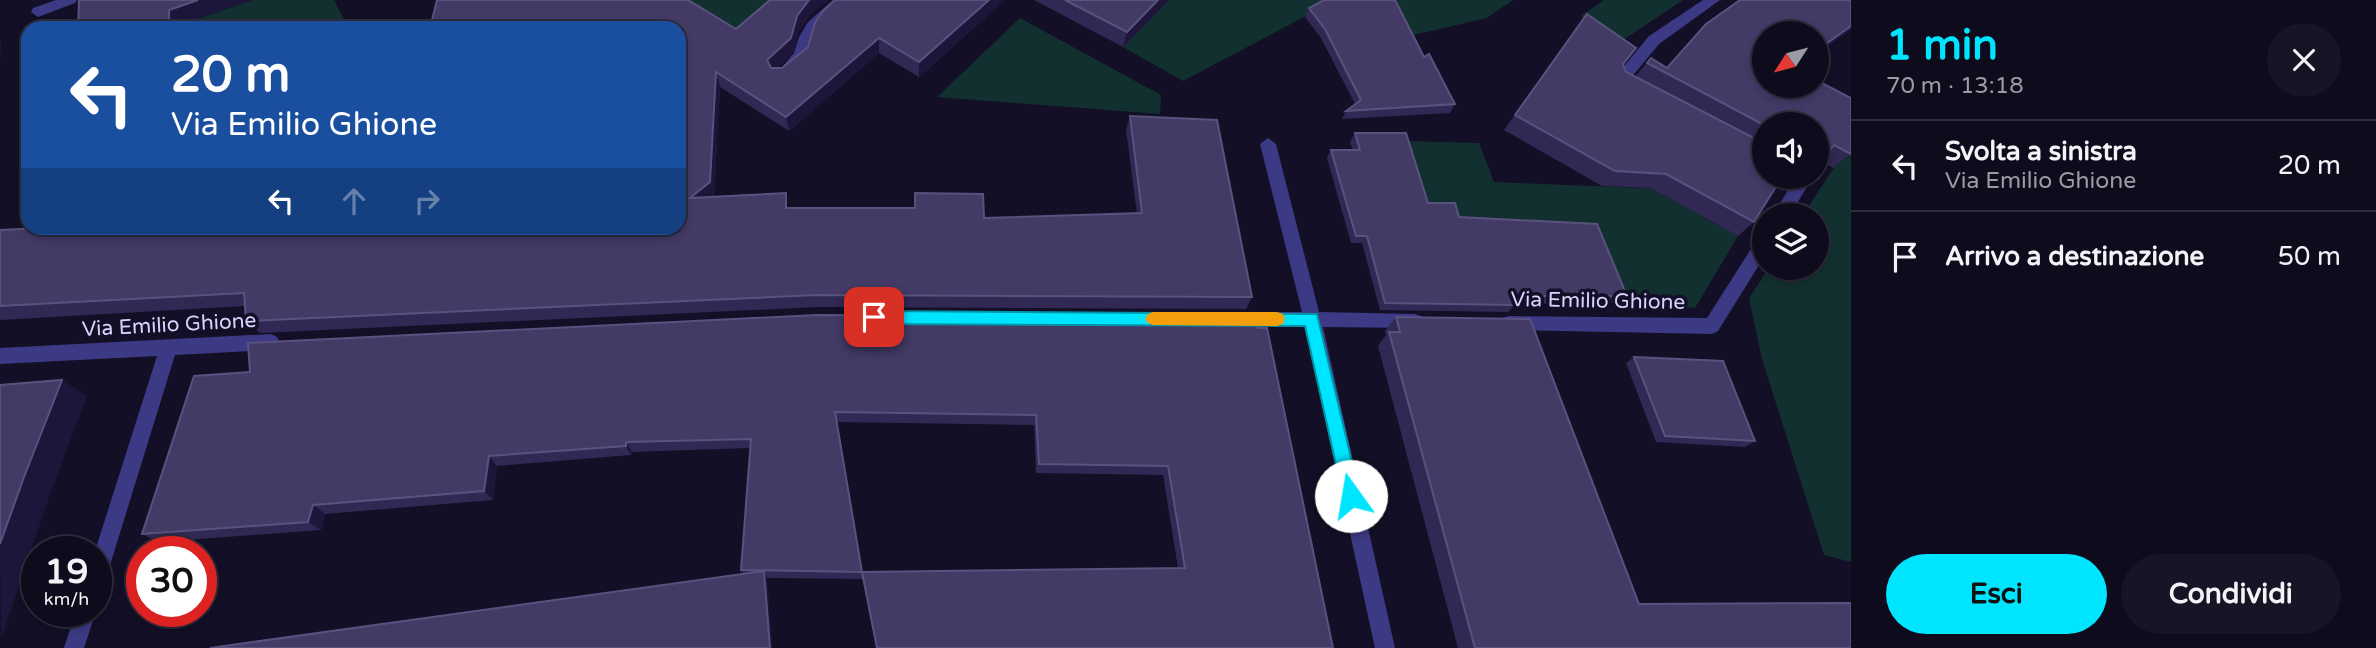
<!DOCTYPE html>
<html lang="it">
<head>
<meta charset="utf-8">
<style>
  body { margin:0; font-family:"Varela Round",sans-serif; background:#171425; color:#f1f3f6; height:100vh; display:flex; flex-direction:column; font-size:26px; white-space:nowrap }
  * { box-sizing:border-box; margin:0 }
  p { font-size:23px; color:#9b9ba3 }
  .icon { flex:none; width:38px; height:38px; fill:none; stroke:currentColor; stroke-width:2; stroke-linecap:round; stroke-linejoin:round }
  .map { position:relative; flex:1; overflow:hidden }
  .drawer { display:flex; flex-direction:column; background:#0e0b1c; width:525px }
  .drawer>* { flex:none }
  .top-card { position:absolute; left:21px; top:21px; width:665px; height:214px; border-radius:21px; box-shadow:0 4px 10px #0003,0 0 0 2px #2e2b3b; background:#1a4fa0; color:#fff; overflow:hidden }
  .needle { width:46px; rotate:234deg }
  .tools { position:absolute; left:1752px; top:21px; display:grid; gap:14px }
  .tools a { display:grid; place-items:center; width:77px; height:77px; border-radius:50%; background:#0e0b1c; box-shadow:0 4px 10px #0003,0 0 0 2px #2e2b3b; font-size:35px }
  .speed { position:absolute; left:21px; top:536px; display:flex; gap:14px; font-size:35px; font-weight:700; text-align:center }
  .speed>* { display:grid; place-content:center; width:91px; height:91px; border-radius:50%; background:#0e0b1c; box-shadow:0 4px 10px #0003,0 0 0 2px #2e2b3b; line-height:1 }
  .speed small { font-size:18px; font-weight:400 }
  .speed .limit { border:10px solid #d22; background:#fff; color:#111 }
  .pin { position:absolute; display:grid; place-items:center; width:60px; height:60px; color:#fff; margin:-30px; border-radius:14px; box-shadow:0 4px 10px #0006 }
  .me { position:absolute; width:77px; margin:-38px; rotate:347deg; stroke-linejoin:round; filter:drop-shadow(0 0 5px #0008) }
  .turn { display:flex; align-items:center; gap:24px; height:147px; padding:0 35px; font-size:32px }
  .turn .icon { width:91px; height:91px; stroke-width:2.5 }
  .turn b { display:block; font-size:49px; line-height:60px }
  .lanes { display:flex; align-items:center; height:66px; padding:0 35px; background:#0003; justify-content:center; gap:35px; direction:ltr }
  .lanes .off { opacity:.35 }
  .round { display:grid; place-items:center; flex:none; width:74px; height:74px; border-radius:37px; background:#171425 }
  .summary { display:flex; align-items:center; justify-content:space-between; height:119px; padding:0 35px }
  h1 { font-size:42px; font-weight:700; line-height:52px; color:#00e5ff }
  .button { display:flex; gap:14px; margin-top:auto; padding:14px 35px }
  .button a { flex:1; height:80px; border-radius:42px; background:#00e5ff; color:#111; font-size:28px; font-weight:700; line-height:80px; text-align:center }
  .button a+a { background:#171425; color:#f1f3f6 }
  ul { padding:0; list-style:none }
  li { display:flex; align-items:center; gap:21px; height:91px; padding:0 35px; border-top:2px solid #2e2b3b }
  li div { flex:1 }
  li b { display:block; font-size:26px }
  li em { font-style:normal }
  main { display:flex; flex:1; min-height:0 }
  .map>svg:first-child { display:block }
  .green { fill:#12302f }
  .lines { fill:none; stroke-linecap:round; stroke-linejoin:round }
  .minor { fill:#3d3a85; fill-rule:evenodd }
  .wall { fill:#312854; fill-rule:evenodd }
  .shaded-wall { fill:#1d163a }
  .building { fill:#433a66; stroke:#5a527e; stroke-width:2; fill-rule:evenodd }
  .route { fill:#00e5ff; stroke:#0095a6; stroke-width:2 }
  .slow { fill:#f59e0b }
  .labels { text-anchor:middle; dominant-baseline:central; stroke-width:7; stroke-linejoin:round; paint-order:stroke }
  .street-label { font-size:21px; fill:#d9d4ff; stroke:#130f26 }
</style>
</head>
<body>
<main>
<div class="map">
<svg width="1851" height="648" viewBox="0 0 1851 648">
  <rect width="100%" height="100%" fill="#130f26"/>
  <g class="green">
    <path d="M253,0H334L348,27L165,28Z"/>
    <path d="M668,0H819L729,38Z"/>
    <path d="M1169,0H1336L1183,81L1123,47Z"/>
    <path d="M1384,0H1513L1487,18L1405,37Z"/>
    <path d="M1604,0H1683L1620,42L1581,16Z"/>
    <path d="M1020,18L1161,95L1160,114L937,97Z"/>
    <path d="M1401,141L1479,143L1494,182L1642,188L1644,184L1738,236L1695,308L1619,303L1589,232L1438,271L1423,211Z"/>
    <path d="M1851,141V562L1824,555L1762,359L1749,298L1769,268H1816V215H1803Z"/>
  </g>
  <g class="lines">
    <g class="minor">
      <path d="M56,0H77L75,3L38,17L31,12L33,8Z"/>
      <path d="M833,0H849L818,30L807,56L795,70H785L783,66L794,53L799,37L808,22Z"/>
      <path d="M1703,0H1720L1659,44L1630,79L1636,85L1633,89C1626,91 1617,88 1613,81L1615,77L1649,36Z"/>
      <path d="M1268,138L1276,144L1319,312L1415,314L1421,316L1424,321L1421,326L1415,328L1323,327L1395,648H1375L1305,327L1233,326L1227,324L1224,319L1227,314L1233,312H1302L1260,144Z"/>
      <path d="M1790,177H1809L1811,180L1790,215H1773L1793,182Z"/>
      <path d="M1764,236V257L1718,331L1712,334L1509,330L1503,328L1500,323L1503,318L1509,316L1707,318L1758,238Z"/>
      <path d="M271,334L277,337L280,342L277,347L271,350L175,355L106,578L103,585L96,588L95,551L157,356L0,364V348Z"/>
      <path d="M76,611H96L84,648H64Z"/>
    </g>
  </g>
  <g class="wall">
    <path d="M770,0H829L811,14L799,31L794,52L777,68H782L808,47L835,0H1005L919,77L879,53L789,131L720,87L714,195L712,197L789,208L984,218L1137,214L1126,130L1130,116L1252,297L1246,309L819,307L260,333L246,321L245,306L0,320V230L679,228V28L736,29Z"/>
    <path d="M1034,0H1169L1123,47Z"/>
    <path d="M1309,8L1424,57L1455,104L1450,113L1342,119L1346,111L1355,104L1321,38L1305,17Z"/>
    <path d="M1587,14L1623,64L1626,72L1635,77L1651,58L1667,68L1764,33L1851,153L1833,168L1818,160L1816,162V124H1764V177L1754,222L1738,236L1651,188L1602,186L1504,130Z"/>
    <path d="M1355,133L1428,203L1627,296L1619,303L1514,304L1515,305L1508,312L1380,310L1362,243H1351L1327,158L1331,150H1353L1350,142Z"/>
    <path d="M1256,317L1333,648L863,579L767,578L743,574L741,570L750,448L632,452L631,455L497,466L493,500L325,514L321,530L158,542L142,534L194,376ZM837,422L1034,425L1036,473L1163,475L1178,568L862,572Z"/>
    <path d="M1396,317L1639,604L1851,648H1458L1378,346L1386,335L1385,331Z"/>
    <path d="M1634,357L1755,441L1745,447L1656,442L1626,363Z"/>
  </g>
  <g class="shaded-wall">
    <path d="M198,0H253L181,25V28H169V10Z"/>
    <path d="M809,0H829L811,14L799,31L794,52L770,75L767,60Z"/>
    <path d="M989,0H1005L919,77V62Z"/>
    <path d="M1158,0H1169L1123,47L1127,32Z"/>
    <path d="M1851,26V30L1816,55V51Z"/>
    <path d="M879,38V53L789,131L786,117Z"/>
    <path d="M0,40L2,42L0,59Z"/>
    <path d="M716,72L720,87L714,195L695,212L690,198Z"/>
    <path d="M62,380L87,396L51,491L1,640L0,544L24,477Z"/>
    <path d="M626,442L632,452L631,455L626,446Z"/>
    <path d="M489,456L497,466L493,500L484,491Z"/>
    <path d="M313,505L325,514L321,530L308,522Z"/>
    <path d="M764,571L767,578L773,648H770Z"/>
  </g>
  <g class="building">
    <path d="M79,0H198L169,10V28H78Z"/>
    <path d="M437,0H688L736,29L770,0H809L797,16L791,38L767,60L771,68H782L808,47L815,23L823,11L835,0H989L919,62L879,38L786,117L716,72L710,182L690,198L786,193V208H915V193L983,194L984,218L1142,213L1130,116L1217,120L1252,297L817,295L246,321L244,293L0,306V230L40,228H679V28H430Z"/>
    <path d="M1065,0H1158L1127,32Z"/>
    <path d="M1324,0H1395L1424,57L1429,54L1455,104L1346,111L1361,100L1325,29L1309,8Z"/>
    <path d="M1740,0H1851V26L1816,51V33H1764V86H1816V80L1851,98V154L1834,145L1830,150L1816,144V124L1764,125L1647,63L1651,58L1667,68L1706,24Z"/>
    <path d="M1587,14L1636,48L1623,64L1626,72L1764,143V177H1782L1754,222L1666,174L1615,171L1515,115Z"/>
    <path d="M1355,133H1406L1428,203H1455L1459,217L1597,224L1627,296H1512L1515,305L1385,303L1367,236H1356L1331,150H1360Z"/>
    <path d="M817,315L1256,317L1258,328H1267L1333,648H877L862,572L741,570L751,439L626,442V446L489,456L484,491L313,505L308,522L142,534L194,376L250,372L248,343ZM835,412L1036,415L1039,464L1168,466L1185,568L862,572Z"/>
    <path d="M1396,317L1530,319L1639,604L1851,603V648H1475L1389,332H1400Z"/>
    <path d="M1634,357L1723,361L1755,441L1665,436Z"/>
    <path d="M62,380L24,477L0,544V385Z"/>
    <path d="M764,571L770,648H210Z"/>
  </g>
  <path class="route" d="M874,311L1317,314L1360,496L1358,502L1351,504L1345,502L1343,496L1305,326L874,324L869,322L866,317L869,312Z"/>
  <path class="slow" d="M1153,312H1277L1283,314L1285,319L1283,324L1277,326L1153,325L1148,323L1145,319L1148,314Z"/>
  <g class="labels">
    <g class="street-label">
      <text transform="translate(1598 301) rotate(1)">Via Emilio Ghione</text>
      <text transform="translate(169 325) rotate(-3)">Via Emilio Ghione</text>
    </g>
  </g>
</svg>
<div class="tools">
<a><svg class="needle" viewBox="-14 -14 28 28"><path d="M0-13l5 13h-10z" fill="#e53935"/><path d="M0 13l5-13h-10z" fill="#9b9ba3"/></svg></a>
<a><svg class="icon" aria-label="sound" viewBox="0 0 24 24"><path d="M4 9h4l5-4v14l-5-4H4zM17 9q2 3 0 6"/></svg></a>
<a><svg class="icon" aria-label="layers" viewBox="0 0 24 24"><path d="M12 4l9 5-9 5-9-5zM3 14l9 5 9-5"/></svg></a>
</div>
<div class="speed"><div>19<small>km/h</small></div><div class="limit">30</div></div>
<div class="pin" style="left:874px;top:317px;background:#d93025"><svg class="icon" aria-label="arrive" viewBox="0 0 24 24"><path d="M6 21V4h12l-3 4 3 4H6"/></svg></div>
<svg class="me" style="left:1351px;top:496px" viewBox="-20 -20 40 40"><circle r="19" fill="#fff"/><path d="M0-13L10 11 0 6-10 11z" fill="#00e5ff"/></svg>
<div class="top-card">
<div class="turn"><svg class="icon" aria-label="left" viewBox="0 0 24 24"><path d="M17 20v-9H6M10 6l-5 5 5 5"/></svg><div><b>20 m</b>Via Emilio Ghione</div></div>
<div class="lanes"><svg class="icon" aria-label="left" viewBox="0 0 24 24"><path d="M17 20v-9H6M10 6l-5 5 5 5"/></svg><svg class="icon off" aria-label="ahead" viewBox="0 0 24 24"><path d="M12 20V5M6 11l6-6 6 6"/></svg><svg class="icon off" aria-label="right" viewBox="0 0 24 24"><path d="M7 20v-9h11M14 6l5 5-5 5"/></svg></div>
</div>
</div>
<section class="drawer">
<div class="summary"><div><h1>1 min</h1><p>70 m · 13:18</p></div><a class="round"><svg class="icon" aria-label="close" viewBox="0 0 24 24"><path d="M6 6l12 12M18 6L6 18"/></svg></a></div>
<ul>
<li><svg class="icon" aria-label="left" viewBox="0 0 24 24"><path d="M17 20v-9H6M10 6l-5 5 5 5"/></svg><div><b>Svolta a sinistra</b><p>Via Emilio Ghione</p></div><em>20 m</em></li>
<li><svg class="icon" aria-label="arrive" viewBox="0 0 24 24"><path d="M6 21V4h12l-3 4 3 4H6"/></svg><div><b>Arrivo a destinazione</b></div><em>50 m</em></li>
</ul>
<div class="button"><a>Esci</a><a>Condividi</a></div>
</section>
</main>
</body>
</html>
